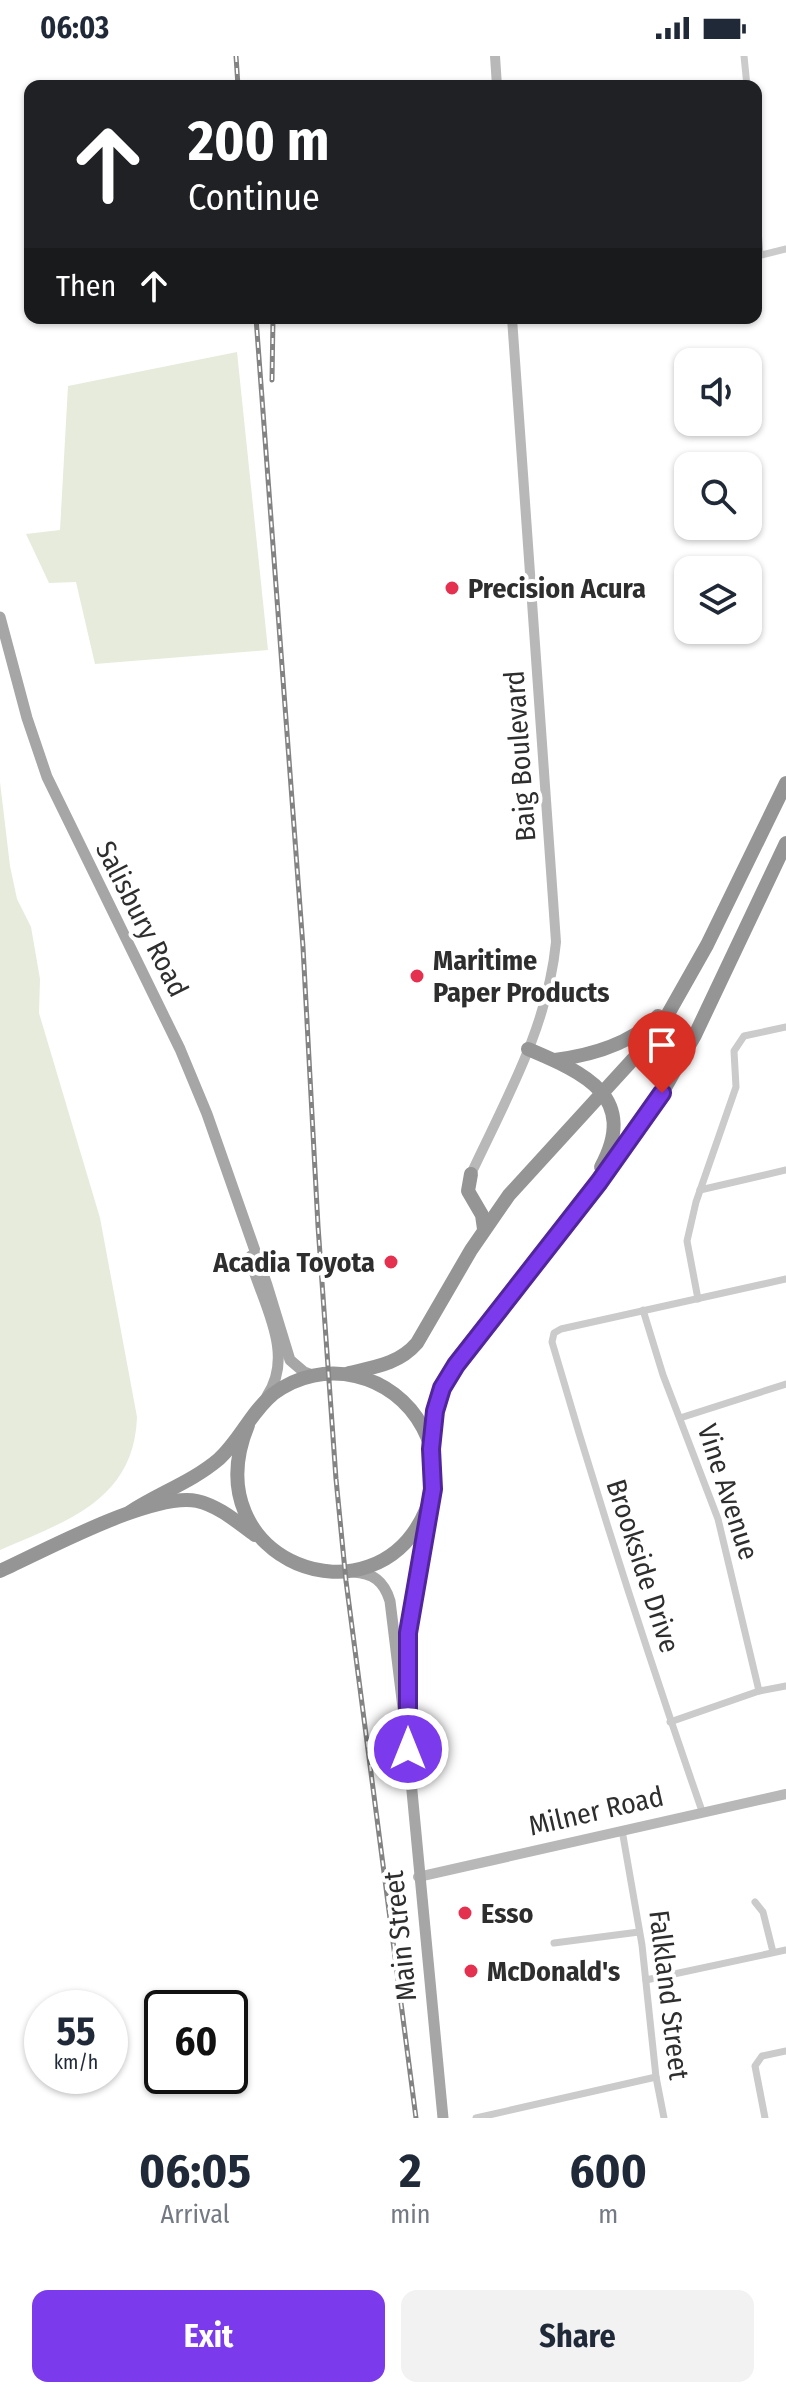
<!DOCTYPE html>
<html lang="en">
<head>
<meta charset="utf-8">
<style>
  body { margin:0; font-family:"Fira Sans Condensed",sans-serif; background:#f2f2f3; color:#1f2937; height:100vh; display:flex; flex-direction:column; font-size:30px; white-space:nowrap }
  * { box-sizing:border-box; margin:0 }
  p { font-size:26px; color:#747a83 }
  .icon { flex:none; width:44px; height:44px; fill:none; stroke:currentColor; stroke-width:2; stroke-linecap:round; stroke-linejoin:round }
  .map { position:relative; height:2062px; overflow:hidden }
  .side { display:flex; flex-direction:column; background:#fff; flex:1 }
  .side>* { flex:none }
  .hud { position:absolute; left:24px; top:24px; width:738px; height:244px; border-radius:16px; box-shadow:0 2px 6px #0004; background:#202124; color:#fff; overflow:hidden }
  .buttons { position:absolute; left:674px; top:292px; display:grid; gap:16px }
  .buttons a { display:grid; place-items:center; width:88px; height:88px; border-radius:16px; background:#fff; box-shadow:0 2px 6px #0004; font-size:40px }
  .speed { position:absolute; left:24px; top:1934px; display:flex; gap:16px; font-size:40px; font-weight:700; text-align:center }
  .speed>* { display:grid; place-content:center; width:104px; height:104px; border-radius:50%; background:#fff; box-shadow:0 2px 6px #0004; line-height:1 }
  .speed small { font-size:20px; font-weight:400 }
  .speed .limit { border:4px solid #111; border-radius:12px; background:#fff; color:#111 }
  .pin { position:absolute; display:grid; place-items:center; width:68px; height:68px; color:#fff; margin:-82px -34px; border-radius:50% 50% 50% 0; rotate:-45deg; box-shadow:0 0 8px #0007 }
  .pin .icon { rotate:45deg }
  .me { position:absolute; width:88px; margin:-44px; rotate:0deg; stroke-linejoin:round; filter:drop-shadow(0 0 6px #0008) }
  .turn { display:flex; align-items:center; gap:28px; height:168px; padding:0 32px; font-size:36px }
  .turn .icon { width:104px; height:104px; stroke-width:2.5 }
  .turn b { display:block; font-size:56px; line-height:68px }
  .then { display:flex; align-items:center; height:76px; padding:0 32px; background:#0003; gap:16px; font-size:30px }
  .eta { display:flex; justify-content:space-evenly; align-items:center; height:136px; text-align:center }
  .eta b { font-size:48px; font-weight:700; line-height:56px }
  .cta { display:flex; gap:16px; margin-top:auto; padding:16px 32px }
  .cta a { flex:1; height:92px; border-radius:16px; background:#7c3aed; color:#fff; font-size:32px; font-weight:700; line-height:92px; text-align:center }
  .cta a+a { background:#f2f2f3; color:#1f2937 }
  .status { display:flex; justify-content:space-between; align-items:center; height:56px; padding:0 40px; background:#fff; direction:ltr }
  .status svg { height:22px; fill:currentColor }
  .map>svg:first-child { display:block }
  .green { fill:#e6ebdc }
  .lines { fill:none; stroke-linecap:round; stroke-linejoin:round }
  .street { stroke:#cbcbcb; stroke-width:7 }
  .secondary { stroke:#b8b8b8; stroke-width:10 }
  .primary { stroke:#a6a6a6; stroke-width:11 }
  .highway { stroke:#959595; stroke-width:14 }
  .rail-casing { stroke:#838383; stroke-width:5 }
  .rail { stroke:#fff; stroke-width:2; stroke-dasharray:6; stroke-linecap:butt }
  .route-casing { stroke:#51269a; stroke-width:20 }
  .route { stroke:#7c3aed; stroke-width:14 }
  .poi-dot { fill:#e4314f; stroke:#fff; stroke-width:3 }
  .labels { text-anchor:middle; dominant-baseline:central; stroke-width:8; stroke-linejoin:round; paint-order:stroke }
  .poi-label { font-size:28px; font-weight:bold; fill:#2e2e2e; stroke:#fff; text-anchor:start }
  .street-label { font-size:28px; fill:#2e2e2e; stroke:#fff }
</style>
</head>
<body>
<div class="status"><b>06:03</b><svg viewBox="0 0 49 12"><path d="M0 12V9h3v3zM5 12V6h3v6zM10 12V3h3v9zM15 12V0h3v12zM26 1h20v11H26zM47 4h2v5h-2z"/></svg></div>
<div class="map">
<svg width="786" height="2062" viewBox="0 0 786 2062">
  <rect width="100%" height="100%" fill="#fff"/>
  <g class="green">
    <path d="M237,296L268,594L95,608L76,526L49,527L26,478L60,474L68,330Z"/>
    <path d="M0,726L10,810L17,843L31,871L40,923L39,957L100,1162L137,1361C134,1445 66,1465 0,1494Z"/>
  </g>
  <g class="lines">
    <g class="street">
      <path d="M744,0L747,30"/>
      <path d="M756,149L760,199"/>
      <path d="M757,200L786,193"/>
      <path d="M700,1134L786,1114"/>
      <path d="M698,1243L687,1185L696,1146L736,1031L734,995L744,980L786,971"/>
      <path d="M643,1254L663,1319L718,1463L759,1635"/>
      <path d="M680,1362L786,1328"/>
      <path d="M670,1666L759,1635L786,1630"/>
      <path d="M702,1755C648,1600 598,1444 552,1286L554,1277L561,1273L786,1223"/>
      <path d="M622,1774L642,1889L656,2021L664,2062"/>
      <path d="M755,1846L763,1856L773,1896"/>
      <path d="M554,1887L639,1876"/>
      <path d="M646,1924L786,1894"/>
      <path d="M476,2062L656,2021"/>
      <path d="M765,2062L755,2010L762,2000L786,1995"/>
    </g>
    <g class="secondary">
      <path d="M495,0L497,30"/>
      <path d="M471,1118C506,1043 548,970 556,886L512,262"/>
      <path d="M418,1821L786,1738"/>
    </g>
    <g class="primary">
      <path d="M0,561L27,662L47,721L180,993L207,1058L267,1229L290,1304L304,1316L312,1319"/>
      <path d="M251,1200L253,1212C266,1253 294,1300 267,1340"/>
      <path d="M353,1516C373,1517 384,1525 390,1545L408,1693L443,2062"/>
      <path d="M408,1644V1577L428,1455"/>
    </g>
    <g class="highway">
      <path d="M528,993C585,1017 639,1041 601,1111"/>
      <path d="M555,1004C592,999 632,988 658,960"/>
      <path d="M471,1118L468,1135L482,1159L484,1173"/>
      <path d="M349,1317C375,1311 399,1308 417,1287L471,1194L509,1139L636,1000L668,958L707,889L786,727"/>
      <path d="M432,1389L436,1348L446,1324L599,1126L662,1037L695,979L786,787"/>
      <path d="M130,1456C159,1437 192,1426 219,1403C240,1384 251,1356 273,1338C323,1300 394,1317 423,1372C437,1397 437,1428 426,1454C375,1574 192,1505 248,1369"/>
      <path d="M0,1515C44,1495 152,1436 197,1445C219,1450 237,1466 255,1479"/>
    </g>
    <defs>
      <g id="rail">
        <path d="M236,0L238,30"/>
        <path d="M256,262L303,891L318,1170L336,1423L346,1525L416,2062"/>
        <path d="M272,324L273,262"/>
      </g>
    </defs>
    <use href="#rail" class="rail-casing"/>
    <use href="#rail" class="rail"/>
  </g>
  <g class="lines">
    <defs>
      <path id="route" d="M408,1693V1577L433,1433L431,1393L435,1355L442,1332L456,1309L599,1126L662,1037"/>
    </defs>
    <use href="#route" class="route-casing"/>
    <use href="#route" class="route"/>
  </g>
  <g class="poi-dot">
    <circle cx="452" cy="532" r="8"/>
    <circle cx="417" cy="920" r="8"/>
    <circle cx="391" cy="1206" r="8"/>
    <circle cx="465" cy="1857" r="8"/>
    <circle cx="471" cy="1915" r="8"/>
  </g>
  <g class="labels">
    <g class="poi-label">
      <text x="468" y="532">Precision Acura</text>
      <text x="433" y="904">Maritime<tspan x="433" dy="32">Paper Products</tspan></text>
      <text x="375" y="1206" text-anchor="end">Acadia Toyota</text>
      <text x="481" y="1857">Esso</text>
      <text x="487" y="1915">McDonald's</text>
    </g>
    <g class="street-label">
      <text transform="translate(520 700) rotate(-94)">Baig Boulevard</text>
      <text transform="translate(142 863) rotate(63)">Salisbury Road</text>
      <text transform="translate(728 1436) rotate(72)">Vine Avenue</text>
      <text transform="translate(643 1510) rotate(72)">Brookside Drive</text>
      <text transform="translate(596 1755) rotate(-13)">Milner Road</text>
      <text transform="translate(400 1880) rotate(-96)">Main Street</text>
      <text transform="translate(669 1939) rotate(83)">Falkland Street</text>
    </g>
  </g>
</svg>
<div class="buttons">
<a><svg class="icon" aria-label="sound" viewBox="0 0 24 24"><path d="M4 9h4l5-4v14l-5-4H4zM17 9q2 3 0 6"/></svg></a>
<a><svg class="icon" aria-label="search" viewBox="0 0 24 24"><circle cx="10" cy="10" r="6"/><path d="M15 15l6 6"/></svg></a>
<a><svg class="icon" aria-label="layers" viewBox="0 0 24 24"><path d="M12 4l9 5-9 5-9-5zM3 14l9 5 9-5"/></svg></a>
</div>
<div class="speed"><div>55<small>km/h</small></div><div class="limit">60</div></div>
<div class="pin" style="left:662px;top:1037px;background:#d93025"><svg class="icon" aria-label="arrive" viewBox="0 0 24 24"><path d="M6 21V4h12l-3 4 3 4H6"/></svg></div>
<svg class="me" style="left:408px;top:1693px" viewBox="-20 -20 40 40"><circle r="17" fill="#7c3aed" stroke="#fff" stroke-width="3"/><path d="M0-11L8 9 0 5-8 9z" fill="#fff"/></svg>
<div class="hud">
<div class="turn"><svg class="icon" aria-label="ahead" viewBox="0 0 24 24"><path d="M12 20V5M6 11l6-6 6 6"/></svg><div><b>200 m</b>Continue</div></div>
<div class="then">Then<svg class="icon" aria-label="ahead" viewBox="0 0 24 24"><path d="M12 20V5M6 11l6-6 6 6"/></svg></div>
</div>
</div>
<section class="side">
<div class="eta">
<div><b>06:05</b><p>Arrival</p></div>
<div><b>2</b><p>min</p></div>
<div><b>600</b><p>m</p></div>
</div>
<div class="cta"><a>Exit</a><a>Share</a></div>
</section>
</body>
</html>
